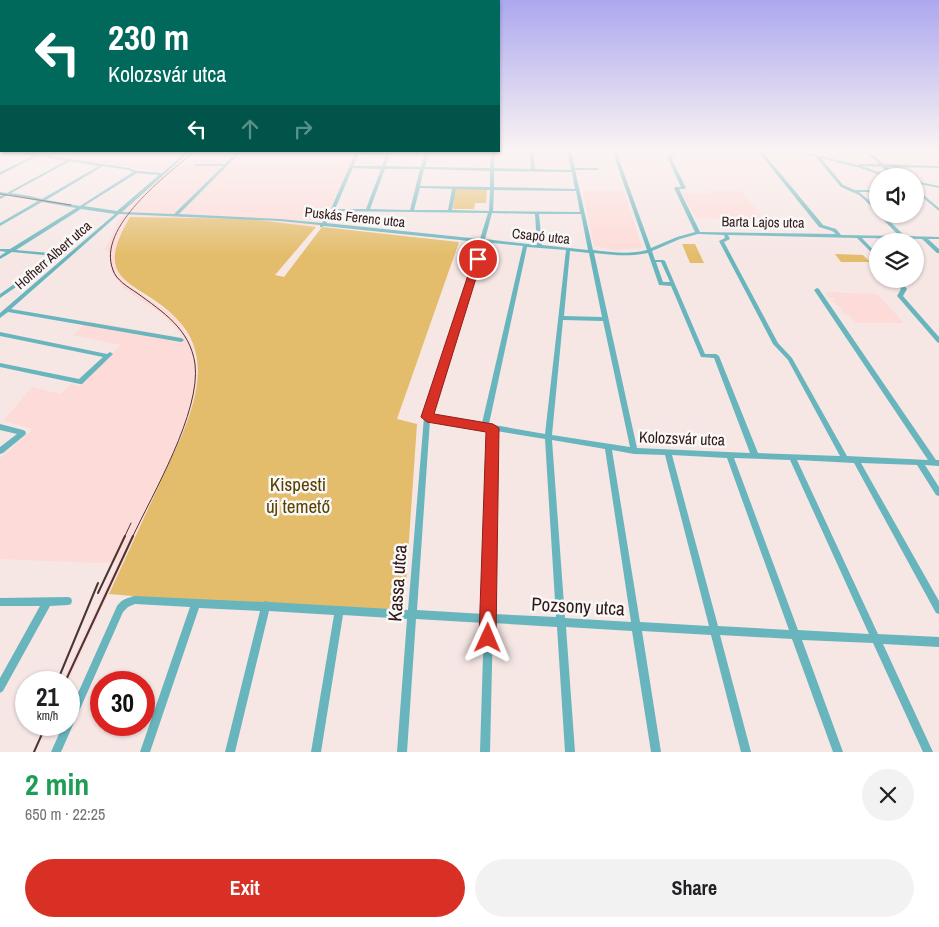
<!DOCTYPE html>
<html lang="en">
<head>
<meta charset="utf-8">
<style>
  body { margin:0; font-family:"Archivo Narrow",sans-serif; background:#f2f2f2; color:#202124; height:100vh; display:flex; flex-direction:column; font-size:19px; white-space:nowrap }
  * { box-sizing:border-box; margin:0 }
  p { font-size:16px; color:#757577 }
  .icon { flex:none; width:28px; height:28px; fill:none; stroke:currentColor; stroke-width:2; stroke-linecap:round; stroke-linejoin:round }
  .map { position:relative; height:752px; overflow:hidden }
  .panel { display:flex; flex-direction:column; background:#fff; flex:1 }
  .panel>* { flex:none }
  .hud { position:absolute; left:0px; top:0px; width:500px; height:152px; box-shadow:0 1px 4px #0004; background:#00695c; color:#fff; overflow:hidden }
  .buttons { position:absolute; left:869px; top:168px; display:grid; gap:10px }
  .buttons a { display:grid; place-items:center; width:55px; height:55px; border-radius:50%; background:#fff; box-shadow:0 1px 4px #0004; font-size:25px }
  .speed { position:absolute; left:15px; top:671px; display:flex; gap:10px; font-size:25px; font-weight:700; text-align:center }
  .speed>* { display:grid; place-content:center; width:65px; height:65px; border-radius:50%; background:#fff; box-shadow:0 1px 4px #0004; line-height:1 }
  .speed small { font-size:12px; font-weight:400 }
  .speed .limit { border:8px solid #d22; background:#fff; color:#111 }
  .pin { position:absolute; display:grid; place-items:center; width:42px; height:42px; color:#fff; margin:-21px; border:2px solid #fff; border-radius:50%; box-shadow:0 1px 5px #0007 }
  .me { position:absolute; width:55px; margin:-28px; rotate:1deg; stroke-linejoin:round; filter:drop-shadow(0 0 4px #0008) }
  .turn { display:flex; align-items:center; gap:18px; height:105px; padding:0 25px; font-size:22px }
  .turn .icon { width:65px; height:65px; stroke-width:2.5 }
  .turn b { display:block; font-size:35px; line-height:42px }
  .lanes { display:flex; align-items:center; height:48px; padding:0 25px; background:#0003; justify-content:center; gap:25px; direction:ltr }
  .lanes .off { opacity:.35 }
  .round { display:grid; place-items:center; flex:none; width:52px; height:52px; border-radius:26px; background:#f2f2f2 }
  .headline { display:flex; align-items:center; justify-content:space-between; height:85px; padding:0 25px }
  h1 { font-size:30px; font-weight:700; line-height:38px; color:#1e9e55 }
  .action { display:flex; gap:10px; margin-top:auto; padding:10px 25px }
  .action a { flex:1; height:58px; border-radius:30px; background:#d93025; color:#fff; font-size:20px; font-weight:700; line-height:58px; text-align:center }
  .action a+a { background:#f2f2f2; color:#202124 }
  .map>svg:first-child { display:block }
  .built { fill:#fddbd8 }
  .green { fill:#e3bd6b }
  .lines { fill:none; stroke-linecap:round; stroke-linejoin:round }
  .minor { fill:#69b5bd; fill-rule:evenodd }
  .tram { stroke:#4c3432; stroke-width:1 }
  .rail-far1 { stroke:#4c3432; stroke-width:1 }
  .rail { stroke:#4c3432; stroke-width:2 }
  .route { fill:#d93025; stroke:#8d1f18 }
  .labels { text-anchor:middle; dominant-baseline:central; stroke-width:5; stroke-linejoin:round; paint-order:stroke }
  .far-street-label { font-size:14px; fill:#321816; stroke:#f8f8f8 }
  .street-label { font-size:16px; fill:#321816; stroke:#f8f8f8 }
  .near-park-label { font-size:19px; fill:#594100; stroke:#f8f8f8 }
  .near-street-label { font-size:19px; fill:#321816; stroke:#f8f8f8 }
</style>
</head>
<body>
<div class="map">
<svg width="939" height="752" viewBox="0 0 939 752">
  <rect width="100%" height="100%" fill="#f6e7e5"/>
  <g class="built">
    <path d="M14,151H186L165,170L157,171Z"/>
    <path d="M192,151H357L322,227L222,219L130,217L126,223L115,255L118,271L129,285L179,320L195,351L198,384L191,412L182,435L68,682H62L118,562L94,563L0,559V458L33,429L3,421L32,387L60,394L71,384L79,386L121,345L73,335L88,321L184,338L162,314L123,288L112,273L109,252L105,249L121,216L127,214L121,213Z"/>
    <path d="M583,190L624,191L642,248L614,250L594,246Z"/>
    <path d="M709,190L742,191L763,219L696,218L681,192L711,194Z"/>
    <path d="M825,292L877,294L904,323H856L848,315L844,314L840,306H837L832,300H835L834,298H829Z"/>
  </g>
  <g class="green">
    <path d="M455,188L487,189L486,203H475L474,209H453Z"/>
    <path d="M130,217L250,219L316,227L275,275L284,277L322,227L459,242L397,419L417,424L404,612L134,602L132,596L109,594L182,435C198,396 210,352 176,318C140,280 89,286 130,217Z"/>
    <path d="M682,244H695L704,263H690Z"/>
    <path d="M835,254L863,255L870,262H841Z"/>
  </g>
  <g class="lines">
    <g class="minor">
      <rect x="0" y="150" width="1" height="2"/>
      <path d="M529,150H533L535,169L571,170L567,150H571L575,168H597L599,169L597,170H575L593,250C611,252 629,255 647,250L613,153L620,151L621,150H625L622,153L617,154L651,248L677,237L695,232L674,188L676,187H681L667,157L673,154L670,150H674L677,155L671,158L686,188L684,189H679L700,232L836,234L832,231L819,227L757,150H761L823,225L836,229L841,235L899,236L878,214H882L905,236L939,237V239H928L939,249V253H937L922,239L862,238L878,255V259L857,238L728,235L730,239L724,242L778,343L792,358L847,456L928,460L814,290L817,288L819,289L936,460H939V466L925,465L939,487V496L936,495L917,465L861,463L939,601V614L936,613L854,463L797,460L878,634L939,637V647L883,644L933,752H923L873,643L802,640L843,752H833L792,639L720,635L751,752H741L711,635L642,631L661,752H651L632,631L566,627L575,752H565L557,627L493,623L490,752H480L484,623L416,619L407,752H397L407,619L343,615L321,752H311L334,615L269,611L235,752H225L260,611L199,608L150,752H140L190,607L135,604L128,607L123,612L61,752H51L63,725H69V713L117,606C122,599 127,598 135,596L263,602L266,601L269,602L408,610L424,417L479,242L324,226L322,227H320V225L280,221L119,214L11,309L181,338L183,339L184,340L183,341L181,342L8,312L0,318V313L115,214L81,209L16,250L61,254L63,255L0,298V294L54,256L12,252L0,259V256L6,252L0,251V249H10L76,208L42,202L0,226V223L38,201L8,195L0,199V196L3,195L0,194V192L7,193L66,161L37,156L0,175V172L33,156L7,151H18L129,168L137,171L162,173L187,151H191L122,212L174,214L223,166H195V164H225L238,151H242L179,214L280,219L322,223L328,216L356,151L387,153V151H391L385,166L421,167L425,151H429L425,167L490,168L491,151H495L494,168L531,169ZM359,154L386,155L382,166H353ZM70,161L99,166L42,199L30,196L11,193ZM103,166L128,170L133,172L80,206L46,200ZM353,168L381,169L366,209H335ZM385,169H420L410,210L370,209ZM424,169L490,171V187L420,186ZM494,171L572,172L575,189L494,187ZM137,173L159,175L117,211L84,206ZM420,188L452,189L448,210H414ZM456,189L490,190L489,211L452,210ZM494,190L576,191L580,212L493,211ZM334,211L488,213L480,239L326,223L332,216ZM492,213L535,214L537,245L485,239ZM539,214H581L588,250L542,245ZM698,234L724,235L725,238L719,241L773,344L788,360L840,456L758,453L719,356L716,354H705L665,261L663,260H655L652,251L680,239ZM484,242L523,246L482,423L431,415ZM527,247L566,250L545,434L489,424ZM570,251L589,253L602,317L564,316ZM594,253C612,255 629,257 648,253L659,285L671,286L701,357L714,358L750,453L637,448ZM656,262H661L670,282H663ZM563,320L603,321L630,447L552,435ZM430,420L490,430L484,614L417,610ZM496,431L545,439L556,617L493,614ZM552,440L605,449L631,622L565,618ZM612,450L634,454L665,455L709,626L640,622ZM672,455L727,458L789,630L718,626ZM734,458L790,460L869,634L798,630Z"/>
      <path d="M790,150H795L858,165L860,164H879L863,150H939V152L868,151L884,164L939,166V168L887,167L897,176H893L882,167L862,166L888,176H883L860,168L821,158L843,185L855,190H878V192H859L878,208V212L859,195L841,187L816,157Z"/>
      <path d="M915,181L939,186V188L915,183Z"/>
      <path d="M915,188L939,208V211L915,191Z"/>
      <path d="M893,279H898L906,288L907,289L903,296L939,337V343L937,342L898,297L897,296L901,289Z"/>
      <path d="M0,332L107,354L110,352L113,354L82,384H80L0,367V363L79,379L103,357L0,336Z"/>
      <path d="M0,424L23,430L25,431L26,433L25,435L3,453L0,454V447L17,434L0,430Z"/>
      <path d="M68,597L71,598L72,601L71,604L68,605L50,606L3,691L0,693V678L40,606H0V598Z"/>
    </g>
    <path class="tram" d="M0,194L71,205"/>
    <g class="rail-far1">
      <path d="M124,538L131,523"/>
      <path d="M132,538C153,493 201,412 195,364C190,329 163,312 137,293C128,287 116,280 113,270C96,227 167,175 195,151"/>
    </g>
    <g class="rail">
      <path d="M98,593L125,536"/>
      <path d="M57,682L98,583"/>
      <path d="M65,682L133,536"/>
      <path d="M34,752L46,725"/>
    </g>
  </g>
  <linearGradient id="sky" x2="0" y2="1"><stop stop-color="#aca8ef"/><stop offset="0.59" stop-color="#fbf4f3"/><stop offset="1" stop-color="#fbf4f3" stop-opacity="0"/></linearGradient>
  <rect width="939" height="255" fill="url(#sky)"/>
  <path class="route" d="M474,257L482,259L434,414L493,424L499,428L496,638L494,644L488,646L482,644L479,638L486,432L427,422L421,417Z"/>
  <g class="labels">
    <g class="far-street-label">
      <text transform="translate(355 217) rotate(6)">Puskás Ferenc utca</text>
      <text transform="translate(763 222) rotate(1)">Barta Lajos utca</text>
      <text transform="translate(541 236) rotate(6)">Csapó utca</text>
      <text transform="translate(53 255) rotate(-41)">Hofherr Albert utca</text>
    </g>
    <g class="street-label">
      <text transform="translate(682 438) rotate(2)">Kolozsvár utca</text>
    </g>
    <g class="near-park-label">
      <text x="298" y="484">Kispesti<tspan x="298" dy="22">új temető</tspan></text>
    </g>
    <g class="near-street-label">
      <text transform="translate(397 583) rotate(-86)">Kassa utca</text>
      <text transform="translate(578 606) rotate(3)">Pozsony utca</text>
    </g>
  </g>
</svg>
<div class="buttons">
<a><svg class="icon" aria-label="sound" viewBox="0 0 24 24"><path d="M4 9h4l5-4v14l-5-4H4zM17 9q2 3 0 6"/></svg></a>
<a><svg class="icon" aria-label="layers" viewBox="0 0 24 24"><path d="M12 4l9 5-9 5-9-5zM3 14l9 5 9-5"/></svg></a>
</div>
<div class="speed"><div>21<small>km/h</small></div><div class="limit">30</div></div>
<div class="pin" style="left:478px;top:259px;background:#d93025"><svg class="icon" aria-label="arrive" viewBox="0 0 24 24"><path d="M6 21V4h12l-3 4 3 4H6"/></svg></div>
<svg class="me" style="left:488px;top:638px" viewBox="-20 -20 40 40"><path d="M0-17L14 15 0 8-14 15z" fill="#d93025" stroke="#fff" stroke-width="4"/></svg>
<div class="hud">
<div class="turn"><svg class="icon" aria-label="left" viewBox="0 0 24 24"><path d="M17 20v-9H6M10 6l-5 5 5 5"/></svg><div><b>230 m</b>Kolozsvár utca</div></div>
<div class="lanes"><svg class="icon" aria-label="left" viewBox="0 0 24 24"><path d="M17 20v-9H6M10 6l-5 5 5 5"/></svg><svg class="icon off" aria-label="ahead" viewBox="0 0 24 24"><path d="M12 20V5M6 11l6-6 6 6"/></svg><svg class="icon off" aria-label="right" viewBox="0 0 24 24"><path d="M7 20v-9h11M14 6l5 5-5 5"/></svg></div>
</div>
</div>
<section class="panel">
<div class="headline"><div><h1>2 min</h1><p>650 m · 22:25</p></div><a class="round"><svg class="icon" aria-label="close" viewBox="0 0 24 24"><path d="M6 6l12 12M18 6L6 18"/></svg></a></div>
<div class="action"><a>Exit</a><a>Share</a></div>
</section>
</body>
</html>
